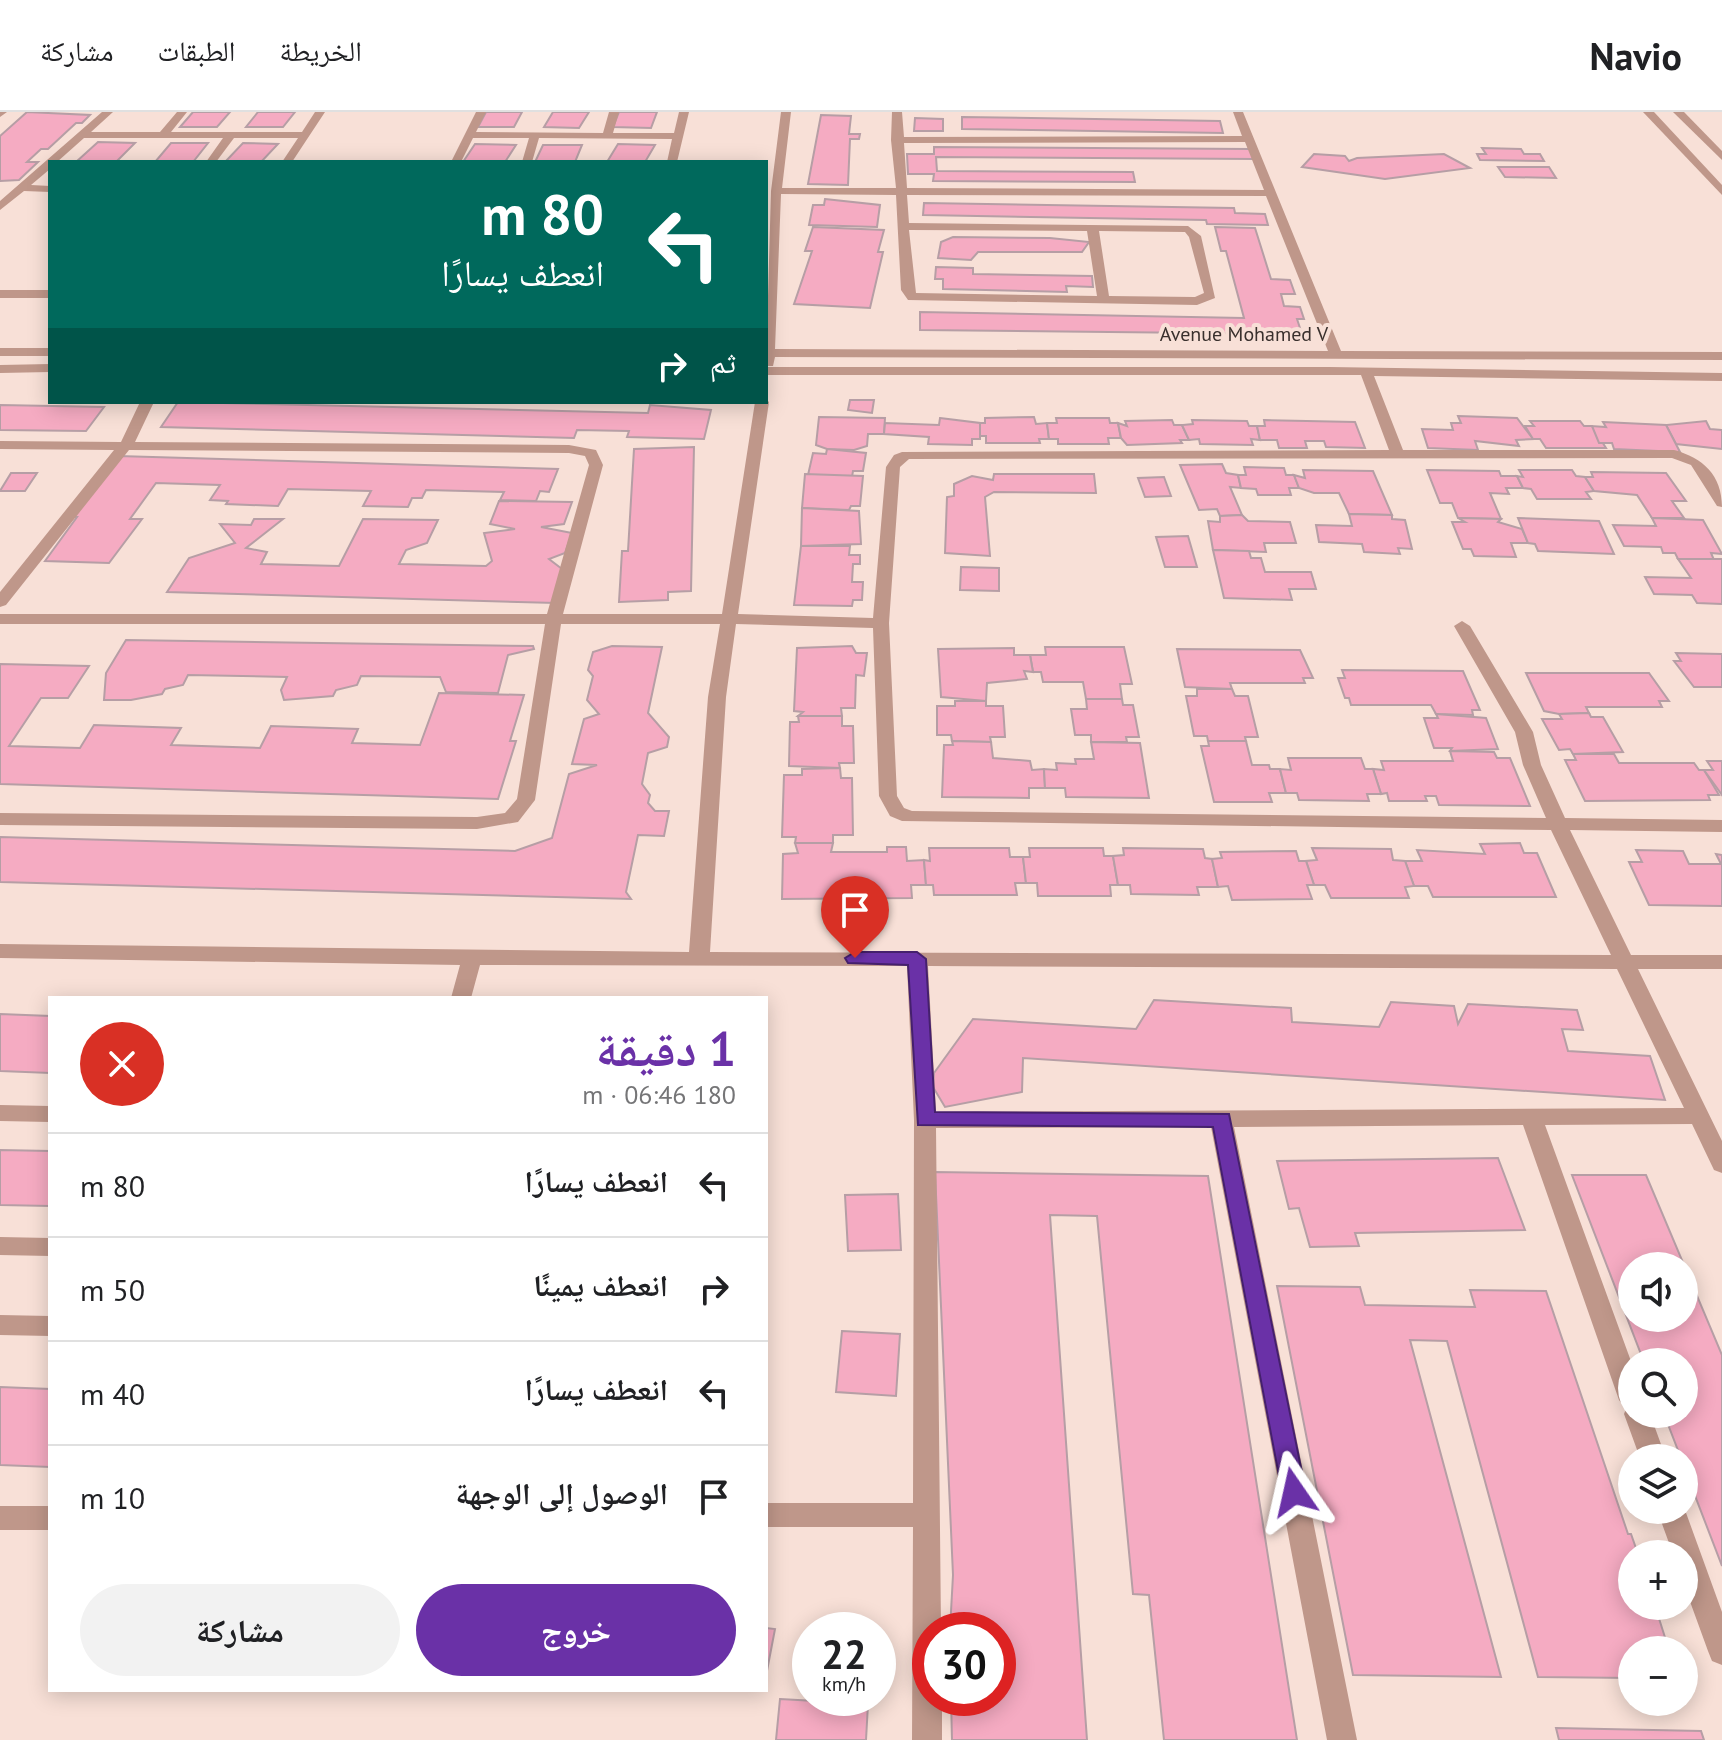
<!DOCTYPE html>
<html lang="ar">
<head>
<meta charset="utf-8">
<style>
  body { margin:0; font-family:"PT Sans","Noto Naskh Arabic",sans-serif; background:#f2f2f2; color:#202124; direction:rtl; height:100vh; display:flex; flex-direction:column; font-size:30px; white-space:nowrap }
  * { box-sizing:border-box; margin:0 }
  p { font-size:26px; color:#757577 }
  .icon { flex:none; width:44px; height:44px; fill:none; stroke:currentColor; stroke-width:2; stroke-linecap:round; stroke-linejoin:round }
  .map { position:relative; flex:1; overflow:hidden; direction:ltr }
  .drawer { position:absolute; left:48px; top:884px; width:720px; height:696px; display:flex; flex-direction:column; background:#fff; border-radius:0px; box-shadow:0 4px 20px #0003; direction:rtl }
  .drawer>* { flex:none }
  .top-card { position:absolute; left:48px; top:48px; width:720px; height:244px; border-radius:0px; box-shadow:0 4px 20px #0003; direction:rtl; background:#00695c; color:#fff; overflow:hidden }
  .controls { position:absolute; left:1618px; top:1140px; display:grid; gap:16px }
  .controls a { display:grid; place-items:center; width:80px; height:80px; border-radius:50%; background:#fff; box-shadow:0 4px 20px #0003; font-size:40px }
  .speed { position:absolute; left:792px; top:1500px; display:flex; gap:16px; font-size:40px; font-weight:700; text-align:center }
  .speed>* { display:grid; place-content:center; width:104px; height:104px; border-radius:50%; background:#fff; box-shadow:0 4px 20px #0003; line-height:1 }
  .speed small { font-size:20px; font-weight:400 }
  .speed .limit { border:12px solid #d22; background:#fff; color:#111 }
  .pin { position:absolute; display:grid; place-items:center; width:68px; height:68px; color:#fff; margin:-82px -34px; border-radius:50% 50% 50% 0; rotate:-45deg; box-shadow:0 0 8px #0007 }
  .pin .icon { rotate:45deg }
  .me { position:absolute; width:88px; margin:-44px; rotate:349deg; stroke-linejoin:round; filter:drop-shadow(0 0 6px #0008) }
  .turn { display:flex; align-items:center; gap:28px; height:168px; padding:0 32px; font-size:36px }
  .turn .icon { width:104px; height:104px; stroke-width:2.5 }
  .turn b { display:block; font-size:56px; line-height:68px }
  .then { display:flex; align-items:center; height:76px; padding:0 32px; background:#0003; gap:16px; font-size:30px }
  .round { display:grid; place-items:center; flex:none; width:84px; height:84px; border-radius:42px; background:#f2f2f2 }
  .summary { display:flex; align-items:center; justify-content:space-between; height:136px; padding:0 32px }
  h1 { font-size:48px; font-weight:800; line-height:60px; color:#6a31a7 }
  .action { display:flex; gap:16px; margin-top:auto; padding:16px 32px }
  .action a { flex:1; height:92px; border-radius:48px; background:#6a31a7; color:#fff; font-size:32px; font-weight:800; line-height:92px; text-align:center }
  .action a+a { background:#f2f2f2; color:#202124 }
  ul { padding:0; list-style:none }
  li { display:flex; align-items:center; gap:24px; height:104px; padding:0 32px; border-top:2px solid #e0e0e0 }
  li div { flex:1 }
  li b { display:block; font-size:30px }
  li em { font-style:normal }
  header { display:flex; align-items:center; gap:48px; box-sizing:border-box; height:112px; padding:0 40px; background:#fff; border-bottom:2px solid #e0e0e0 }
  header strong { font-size:38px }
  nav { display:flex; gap:44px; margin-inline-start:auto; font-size:28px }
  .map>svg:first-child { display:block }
  .building { fill:#f5abc2; stroke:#b69ea5; stroke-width:2; fill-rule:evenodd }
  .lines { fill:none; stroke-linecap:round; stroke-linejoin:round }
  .minor { fill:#bf978a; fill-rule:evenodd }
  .route { fill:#6a31a7; stroke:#45206d; stroke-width:2 }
  .labels { text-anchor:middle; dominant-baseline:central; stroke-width:8; stroke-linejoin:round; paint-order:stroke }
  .far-street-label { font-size:20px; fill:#39302d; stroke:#f8e0d7 }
</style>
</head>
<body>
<header>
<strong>Navio</strong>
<nav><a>الخريطة</a><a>الطبقات</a><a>مشاركة</a></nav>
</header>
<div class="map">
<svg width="1722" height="1628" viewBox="0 0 1722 1628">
  <rect width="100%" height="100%" fill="#f8e0d7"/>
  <g class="building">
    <path d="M27,0L90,3L82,11H76L48,37H41L27,50H38L19,68L0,69V24Z"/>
    <path d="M193,0H230L217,15H180Z"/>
    <path d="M258,0H295L283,15H246Z"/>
    <path d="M486,0H522L514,15H478Z"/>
    <path d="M553,0H589L579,16L544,15Z"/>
    <path d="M619,0H657L651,16L613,15Z"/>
    <path d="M821,3L851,4L849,22H860L859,27H850L848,73L808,72Z"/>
    <path d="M962,5L1220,9L1223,21L962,17Z"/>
    <path d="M915,6L943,7V19H914Z"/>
    <path d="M98,30L135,31L116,50H76Z"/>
    <path d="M171,31H208L193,50H155Z"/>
    <path d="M243,31L278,32L261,50H225Z"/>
    <path d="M475,32L516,33L505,50H463Z"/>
    <path d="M618,32L655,33L645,50H607Z"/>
    <path d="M543,33H582L575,50H535Z"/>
    <path d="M934,35L1251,37L1255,47L936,45L937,59L1133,60L1135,70L933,69L934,62H908L907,42H934Z"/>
    <path d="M1482,36L1521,37L1524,42H1540L1544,49L1480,48L1477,42H1486Z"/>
    <path d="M1314,42L1345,44L1349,49L1357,46L1444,42L1470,56L1385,67L1302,55Z"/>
    <path d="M1498,55H1549L1556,66L1505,65Z"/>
    <path d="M825,87L880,93L877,115L809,113L813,93H824Z"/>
    <path d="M924,91L1234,96L1235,101L1265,102L1268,113L1207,112L1206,108L923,103Z"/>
    <path d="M813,115L884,118L878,140H883L870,196L794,192L812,139H805Z"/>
    <path d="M1215,115L1255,116L1271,167L1290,168L1295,182H1281L1284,194L1300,195L1304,207H1297L1302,222L920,218V200L1244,206L1226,139H1221Z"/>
    <path d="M953,125L1050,126L1089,130L1082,140H978L971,148L938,146L941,130Z"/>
    <path d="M936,155L973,156V162L1092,164L1093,175L1066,174L1067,180L943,177V167H935Z"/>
    <path d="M850,288H874L872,301L848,298Z"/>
    <path d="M178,290L648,301L650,293L711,298L704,327L627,325L629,319L577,318L574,326L161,315Z"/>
    <path d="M0,293L104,295L86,319L0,318Z"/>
    <path d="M1458,304L1517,306L1533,327L1516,328L1519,334L1475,329L1478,338L1428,336L1422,317L1453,318L1451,311H1461Z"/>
    <path d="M819,305L885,306L884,322H868L867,334L854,338L827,337L816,333Z"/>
    <path d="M1034,305L1036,312L1047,311L1049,327H1039L1040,331H986V324H980V311H985V306Z"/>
    <path d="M940,306L980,311V327H972V333L928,332L929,325L884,322L885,311L939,313Z"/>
    <path d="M1056,306H1109L1110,311H1118L1121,326H1108L1109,332H1058V327H1049L1047,311H1057Z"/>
    <path d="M1172,308L1174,313H1182L1189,328H1180L1182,331L1127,333L1121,326L1118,311L1127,314L1125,309Z"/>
    <path d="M1192,308L1247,309L1249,314H1257L1260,328L1251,327L1253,333L1200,332L1199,327L1189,328L1182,313L1193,312Z"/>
    <path d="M1264,308L1355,310L1365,336L1326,335L1324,329H1305L1307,336H1279L1277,328H1260L1257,314H1265Z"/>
    <path d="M1530,309H1580L1584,314H1592L1606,336H1546L1540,327H1533L1525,314H1534Z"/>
    <path d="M1706,309L1710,317L1722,318V337L1676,332L1666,313Z"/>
    <path d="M1603,310L1666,313L1680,340L1614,337L1612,331H1599L1592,314L1606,315Z"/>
    <path d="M694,335L691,479L668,480V488L619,490L622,439H628L634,337Z"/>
    <path d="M827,337L866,341L863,359H853L852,365L808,363L813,341L826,342Z"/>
    <path d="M118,344L558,357L549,380L540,379L536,389L500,388L504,380L426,378L422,386H412L408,395L363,394L371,379L288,377L278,394L226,392L228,389L210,388L220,373L156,371L130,407H142L109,451L45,449L77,405H72Z"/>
    <path d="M1222,352L1226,361L1238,363L1241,376L1230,375L1242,403L1220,404L1217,397L1199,398L1180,353Z"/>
    <path d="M1244,355L1284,356L1286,363H1294L1299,376H1289L1291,383H1258L1256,377L1241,376L1238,363H1246Z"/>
    <path d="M1303,358L1373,359L1392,403L1349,402L1339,381H1314L1299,376L1294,363L1305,366Z"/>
    <path d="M1427,358L1499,359L1501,364H1517L1523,376H1506L1509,382L1490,381L1501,407L1458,406L1452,391H1440Z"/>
    <path d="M1519,358H1572L1576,364L1585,365L1594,379L1586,380L1591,387H1537L1531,377L1523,376L1517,364L1523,365Z"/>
    <path d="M1591,360L1666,361L1686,389H1672L1684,406H1652L1637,383L1594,379L1585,365H1593Z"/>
    <path d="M11,361H37L25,379H0Z"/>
    <path d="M805,362L863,364L860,394H851L849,398L802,396Z"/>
    <path d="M994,362H1094L1096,381L994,380L985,385L990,444L945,441L947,385L954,384V372L972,364L993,368Z"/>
    <path d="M1164,365L1171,384L1145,385L1138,366Z"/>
    <path d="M499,389L572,390L564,412L541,415L572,421L565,441L549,447L566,460L556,491L167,480L189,446L235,431L220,412L251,413L254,407H283L246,436L267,440L261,452L339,454L363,407L438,408L427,431L406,438L399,452L486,454L492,449L484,421L515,417L490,412Z"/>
    <path d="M802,396L859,399L861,432L801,434Z"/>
    <path d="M1349,402L1392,403V407L1405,408L1412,437L1398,436L1400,442L1364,440L1362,432L1319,430L1316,413L1352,414Z"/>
    <path d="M1242,403L1248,409L1290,410L1296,431H1264L1266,440L1213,438L1208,409L1220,410V404Z"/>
    <path d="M1458,406L1501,407L1498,410L1522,417L1528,431H1511L1516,445L1474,444L1471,437H1463L1452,410H1465Z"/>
    <path d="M1518,406L1599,409L1614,442L1538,439L1535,432L1528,431Z"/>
    <path d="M1652,406L1703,408L1722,442L1711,441L1714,448L1678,447L1675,441H1663L1661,435L1624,434L1613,413L1656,414Z"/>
    <path d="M1188,424L1197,455H1165L1156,425Z"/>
    <path d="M801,434H850L849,443H860V452H853L852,470H863L862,488H853L852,494L794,493Z"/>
    <path d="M1213,438L1249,439L1251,446H1261L1265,460H1311L1316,477H1289L1292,488L1224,486Z"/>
    <path d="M1678,447H1722V492L1697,491L1692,483L1654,482L1645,465L1691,466Z"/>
    <path d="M961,455L999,456V479L960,478Z"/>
    <path d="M126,528L533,534L534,537L508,543L498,581L446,580L440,565L361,564L357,573L336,578L333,584L284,588L281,578L287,565L188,563L183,573L165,577L162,582L131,588H104L106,561Z"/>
    <path d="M612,534L662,535L648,601L669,625L667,635L648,641L642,672L650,683L648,691L655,699H669L664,724L638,723L626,780L631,787L0,770V725L515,739L552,726L569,662L597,653L572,652L584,607L599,602L587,588L593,564L588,558L593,540Z"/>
    <path d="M852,534L856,541H867L864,564L856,563L855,596H841L842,604H798L803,600L794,599L797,536Z"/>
    <path d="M1045,535H1124L1132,572H1120L1122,587H1086L1083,570H1043L1041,560H1033L1030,543H1046Z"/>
    <path d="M1014,536V543H1030L1033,560L1024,559L1027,567L987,571L986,589L941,585L938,537Z"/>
    <path d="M1177,537L1300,538L1313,566H1303L1305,571H1230L1232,577L1185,575Z"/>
    <path d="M1676,541L1722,542V575H1694L1674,549H1681Z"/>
    <path d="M0,552L89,554L68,586H41L9,634L80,636L94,613L181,616L171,633L260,636L271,614L358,617L352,631L420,633L439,581L524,583L510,629H516L498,687L0,672Z"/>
    <path d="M1342,558L1463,559L1480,598H1472L1473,603L1436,602L1431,593H1351L1349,586H1345L1338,566H1345Z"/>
    <path d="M1526,561H1649L1669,589H1659L1662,595H1586L1589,601L1559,602L1544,599Z"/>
    <path d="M1197,577H1232L1235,584H1248L1258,625H1245L1246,629H1208L1207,624H1194L1186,584H1197Z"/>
    <path d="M1086,587H1122L1123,593H1133L1139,625H1126L1127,630H1091V623H1075L1071,597H1087Z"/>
    <path d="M955,589H986V594H1003L1005,625H990L991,630L952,629L951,623H937V594H955Z"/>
    <path d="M1589,601L1591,605H1603L1623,640L1573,642L1570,637L1559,638L1542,607H1562L1559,602Z"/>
    <path d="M1436,602L1486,606L1498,637L1450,639L1452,636H1434L1424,606H1438Z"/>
    <path d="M798,604H842V614H853L854,651H839L840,656L789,654L790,610H799Z"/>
    <path d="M952,629L991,630L993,646L1030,649L1032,658L1044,657L1045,676H1029V686L942,685L944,633H953Z"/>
    <path d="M1208,629H1246L1252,653H1269L1270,657H1280L1286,681H1269L1272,690H1214L1201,634H1209Z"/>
    <path d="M1091,630L1140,631L1149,686L1066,685L1065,676H1045L1044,657L1057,658L1056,651L1076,652L1075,647H1094Z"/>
    <path d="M1450,639L1494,640L1497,646H1510L1530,694L1439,693L1436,684H1425L1427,689H1389L1387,681L1381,682L1373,657L1384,658L1381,649H1453Z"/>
    <path d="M1573,642H1614L1619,651H1694L1699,658H1704L1719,683H1708L1710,688L1585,689L1565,648H1576Z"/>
    <path d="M1288,646H1361L1365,657H1373L1381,682H1367L1369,689L1299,688L1297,681H1286L1280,657L1291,658Z"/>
    <path d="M1707,649H1722V683L1704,658H1713Z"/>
    <path d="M840,656L841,666H852L853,723H833V731H795L796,725H782L784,663H802V657Z"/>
    <path d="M795,731H833L831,740H887V735H906L907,749L924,748L926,773H911L912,786L782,787L783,742L798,741Z"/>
    <path d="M1520,731L1524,741H1537L1556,785H1433L1428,774H1414L1405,749H1422L1417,738L1485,742L1480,732Z"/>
    <path d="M929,736H1009L1010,745H1023L1026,771H1015L1017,783H934L933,773H926L924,748L930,749Z"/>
    <path d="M1029,736H1103L1104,744H1113L1118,773H1110L1111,784H1038L1037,771H1026L1023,745H1030Z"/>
    <path d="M1123,736L1203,737L1205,746L1212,747L1218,775H1197L1199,783L1131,782L1130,773H1118L1113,744L1124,743Z"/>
    <path d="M1312,736L1391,737L1393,748L1405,749L1414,774L1405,775L1409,786H1331L1325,773H1314L1306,749L1317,748Z"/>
    <path d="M1636,738L1683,739L1689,752H1721L1716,742L1722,743V794L1649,793L1629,750H1642Z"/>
    <path d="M1296,739L1299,749H1306L1314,773H1307L1312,787L1232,788L1228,774L1218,775L1212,747L1222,746L1220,740Z"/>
    <path d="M1154,888L1291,896L1292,910L1379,915L1391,890L1454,894L1458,912L1468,892L1577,898L1583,918L1562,917L1568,939L1650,944L1665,988L1023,946L1022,980L945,995L933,975L934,961L973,907L1136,917Z"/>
    <path d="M0,902L50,904V961L0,959Z"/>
    <path d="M0,1038L50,1039V1094L0,1093Z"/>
    <path d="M1498,1046L1525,1118L1355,1121L1359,1134L1310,1135L1299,1096L1289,1097L1277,1049Z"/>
    <path d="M935,1060L1208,1064L1297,1628H1164L1149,1483L1133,1482L1097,1104L1050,1103L1087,1628H952L951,1586H998V1518H950L953,1463Z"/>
    <path d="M1572,1063H1646L1722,1243V1454L1684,1355V1346H1681L1664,1302H1684V1250H1644ZM1632,1154H1684V1206H1632Z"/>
    <path d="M898,1082L901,1138L848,1139L845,1083Z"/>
    <path d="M1277,1174L1360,1175L1365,1193L1475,1195L1470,1178L1546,1179L1628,1422H1631L1638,1442H1632V1494H1655L1669,1538H1632V1566L1538,1565L1447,1229L1410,1228L1501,1565L1353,1563Z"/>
    <path d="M842,1219L900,1222L896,1284L836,1280Z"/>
    <path d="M0,1275L50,1277V1355L0,1353Z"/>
    <path d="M766,1516L775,1517L766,1564Z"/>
    <path d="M780,1587L868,1592L866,1628H776Z"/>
    <path d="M1556,1616L1701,1619L1704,1628H1559Z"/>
  </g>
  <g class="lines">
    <g class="minor">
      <path d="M0,0H7L0,5Z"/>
      <path d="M102,0H113L91,20H160L177,0H187L171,20H302L315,0H325L292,50H282L298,26H234L216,50H206L223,26H84L57,50H50V57L31,73L50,74V80L24,79L0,98V89Z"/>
      <path d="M476,0H486L476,20L603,21L609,0H619L613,21H674L679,0H689L677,50H667L672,27L539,26L532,50H522L529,26H473L461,50H451Z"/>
      <path d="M781,0H791L782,76H896L891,28L892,0H902L904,25L1242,24L1233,0H1243L1341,239L1722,240V248L775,245L773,254H766L771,79ZM1245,30L1264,78L907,76L904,31ZM781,82L896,83L901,178L908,188L1197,193L1215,186L1201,124L1188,114L909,111L907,83L1266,84L1328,239L775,237ZM909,118L1087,119L1097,184L916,181ZM1099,119L1185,120L1189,125L1204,181L1195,185L1109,184Z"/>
      <path d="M1643,0H1654L1722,73V83Z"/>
      <path d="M1673,0H1684L1722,39V48Z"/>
      <rect x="0" y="178" width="50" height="8"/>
      <rect x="0" y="236" width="50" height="8"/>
      <path d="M50,252V260L0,261V253Z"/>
      <path d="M766,255H1330L1722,261V269L1374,264L1403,338H1674C1703,346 1722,363 1722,395L1717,394L1691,353L1672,346L909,347L900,355L889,511L897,684L904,696L912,699L1546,706L1523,653L1515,620L1454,514L1462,509L1470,514L1533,620L1541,653L1565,706L1722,708V720L1570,718L1631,843H1722V857H1638L1722,1029V1061L1714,1058L1692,1012L1545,1013L1632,1252V1302H1650L1666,1346H1640L1624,1302L1626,1297L1619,1288L1523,1013L1234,1015L1357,1628H1327L1211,1015L936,1016L941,1518H930V1586H942V1628H912L913,1415H766V1391H913L914,1008L907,854L480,853L471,886H451L460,853L0,846V832L689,840L708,585L720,512H561L535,688L518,710L477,717L0,713V701L477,705L505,701L517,687L545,512H0V502H547L589,353L585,344L569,341L129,338L6,493L0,495V480L114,338L0,337V329L121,330L140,290H154L135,330L569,333L596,338L603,353L563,502H722L755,290H766V287L769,290L738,502L873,506L886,355L894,343L902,340L1389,338L1361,263H766ZM736,512L873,516L879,684L890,704L902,709L1551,718L1611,843L710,840L726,585ZM928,854L1617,857L1684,996L936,1000Z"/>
      <path d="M0,993L50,994V1010L0,1009Z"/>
      <path d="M0,1125L50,1126V1144L0,1143Z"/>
      <path d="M0,1203L50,1204V1224L0,1223Z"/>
      <rect x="0" y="1394" width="50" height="24"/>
      <path d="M1657,1398H1685L1722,1500V1553L1712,1549L1708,1539L1684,1473V1442H1673Z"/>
    </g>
  </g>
  <path class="route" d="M855,840H917L926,847L935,1000L1229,1002L1306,1380L1302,1387L1294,1391L1285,1387L1282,1380L1213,1015L918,1013L908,853L848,851L845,846Z"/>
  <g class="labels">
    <g class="far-street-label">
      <text x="1244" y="222">Avenue Mohamed V</text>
    </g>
  </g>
</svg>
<div class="controls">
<a><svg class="icon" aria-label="sound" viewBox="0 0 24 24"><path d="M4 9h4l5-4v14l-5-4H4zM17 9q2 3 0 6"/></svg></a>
<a><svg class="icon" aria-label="search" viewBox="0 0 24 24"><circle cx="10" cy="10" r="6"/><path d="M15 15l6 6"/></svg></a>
<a><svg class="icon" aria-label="layers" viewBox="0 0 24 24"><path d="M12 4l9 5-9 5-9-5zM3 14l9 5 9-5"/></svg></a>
<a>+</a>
<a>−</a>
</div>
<div class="speed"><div>22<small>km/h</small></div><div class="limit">30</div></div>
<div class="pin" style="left:855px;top:846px;background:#d93025"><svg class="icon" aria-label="arrive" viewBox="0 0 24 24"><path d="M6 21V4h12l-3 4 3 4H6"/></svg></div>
<svg class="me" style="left:1294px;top:1380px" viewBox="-20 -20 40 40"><path d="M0-17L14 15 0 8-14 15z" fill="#6a31a7" stroke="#fff" stroke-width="4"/></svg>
<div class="top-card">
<div class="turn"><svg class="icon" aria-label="left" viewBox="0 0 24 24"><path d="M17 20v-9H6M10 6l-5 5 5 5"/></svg><div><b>80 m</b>انعطف يسارًا</div></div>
<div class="then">ثم<svg class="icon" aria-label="right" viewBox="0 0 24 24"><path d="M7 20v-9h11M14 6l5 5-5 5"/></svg></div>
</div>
<section class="drawer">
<div class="summary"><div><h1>1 دقيقة</h1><p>180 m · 06:46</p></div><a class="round" style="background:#d93025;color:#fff"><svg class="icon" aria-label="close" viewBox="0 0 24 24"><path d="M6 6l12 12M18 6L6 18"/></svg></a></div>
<ul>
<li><svg class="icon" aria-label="left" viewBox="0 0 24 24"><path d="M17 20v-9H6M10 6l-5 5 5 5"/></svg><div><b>انعطف يسارًا</b></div><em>80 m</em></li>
<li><svg class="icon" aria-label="right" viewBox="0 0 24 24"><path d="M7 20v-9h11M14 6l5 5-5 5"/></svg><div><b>انعطف يمينًا</b></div><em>50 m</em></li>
<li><svg class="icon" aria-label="left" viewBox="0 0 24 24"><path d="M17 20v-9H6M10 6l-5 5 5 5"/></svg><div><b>انعطف يسارًا</b></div><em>40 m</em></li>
<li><svg class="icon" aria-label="arrive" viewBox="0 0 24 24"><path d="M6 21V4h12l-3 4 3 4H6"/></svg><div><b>الوصول إلى الوجهة</b></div><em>10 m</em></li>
</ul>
<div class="action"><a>خروج</a><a>مشاركة</a></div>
</section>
</div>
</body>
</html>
